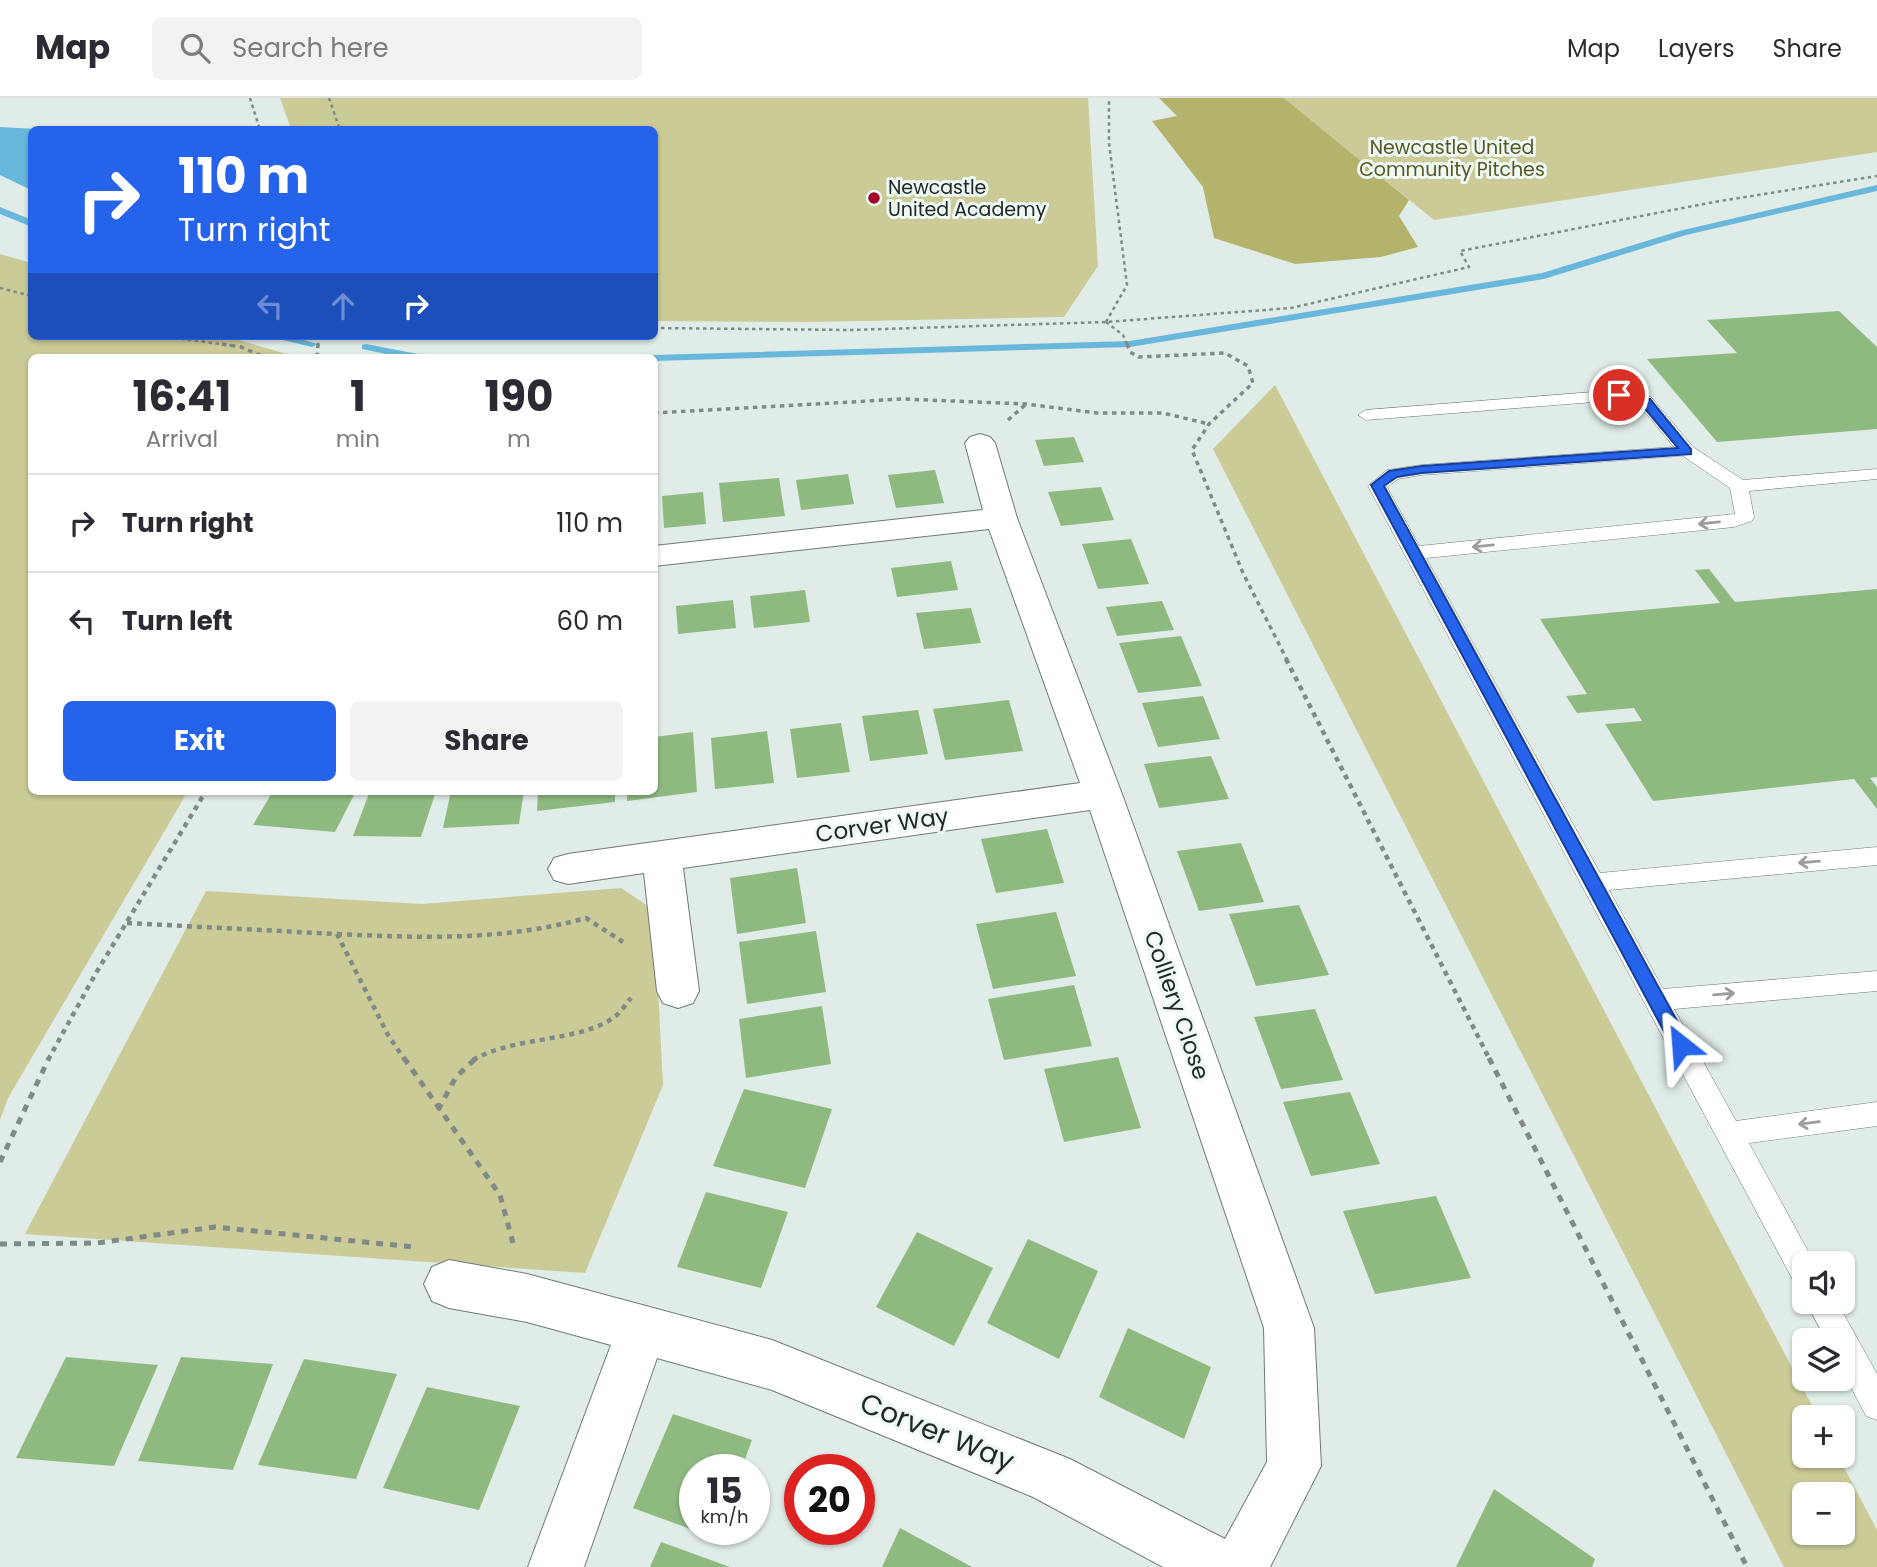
<!DOCTYPE html>
<html lang="en">
<head>
<meta charset="utf-8">
<style>
  body { margin:0; font-family:Poppins,sans-serif; background:#f2f2f3; color:#2b2b33; height:100vh; display:flex; flex-direction:column; font-size:26px; white-space:nowrap }
  * { box-sizing:border-box; margin:0 }
  p { font-size:23px; color:#7c7c81 }
  .icon { flex:none; width:38px; height:38px; fill:none; stroke:currentColor; stroke-width:2; stroke-linecap:round; stroke-linejoin:round }
  .map { position:relative; flex:1; overflow:hidden }
  .drawer { position:absolute; left:28px; top:256px; width:630px; height:441px; display:flex; flex-direction:column; background:#fff; border-radius:10px; box-shadow:0 2px 5px #0004 }
  .drawer>* { flex:none }
  .top-card { position:absolute; left:28px; top:28px; width:630px; height:214px; border-radius:10px; box-shadow:0 2px 5px #0004; background:#2563eb; color:#fff; overflow:hidden }
  .tools { position:absolute; left:1792px; top:1153px; display:grid; gap:14px }
  .tools a { display:grid; place-items:center; width:63px; height:63px; border-radius:10px; background:#fff; box-shadow:0 2px 5px #0004; font-size:35px }
  .speed { position:absolute; left:679px; top:1356px; display:flex; gap:14px; font-size:35px; font-weight:700; text-align:center }
  .speed>* { display:grid; place-content:center; width:91px; height:91px; border-radius:50%; background:#fff; box-shadow:0 2px 5px #0004; line-height:1 }
  .speed small { font-size:18px; font-weight:400 }
  .speed .limit { border:10px solid #d22; background:#fff; color:#111 }
  .pin { position:absolute; display:grid; place-items:center; width:60px; height:60px; color:#fff; margin:-30px; border:4px solid #fff; border-radius:50%; box-shadow:0 2px 7px #0007 }
  .me { position:absolute; width:77px; margin:-38px; rotate:332deg; stroke-linejoin:round; filter:drop-shadow(0 0 5px #0008) }
  .turn { display:flex; align-items:center; gap:24px; height:147px; padding:0 35px; font-size:32px }
  .turn .icon { width:91px; height:91px; stroke-width:2.5 }
  .turn b { display:block; font-size:49px; line-height:60px }
  .lanes { display:flex; align-items:center; height:66px; padding:0 35px; background:#0003; justify-content:center; gap:35px; direction:ltr }
  .lanes .off { opacity:.35 }
  .eta { display:flex; justify-content:space-evenly; align-items:center; height:119px; text-align:center }
  .eta b { font-size:42px; font-weight:700; line-height:49px }
  .action { display:flex; gap:14px; margin-top:auto; padding:14px 35px }
  .action a { flex:1; height:80px; border-radius:10px; background:#2563eb; color:#fff; font-size:28px; font-weight:700; line-height:80px; text-align:center }
  .action a+a { background:#f2f2f3; color:#2b2b33 }
  ul { padding:0; list-style:none }
  li { display:flex; align-items:center; gap:21px; height:98px; padding:0 35px; border-top:2px solid #e1e1e2 }
  li div { flex:1 }
  li b { display:block; font-size:26px }
  li em { font-style:normal }
  header { display:flex; align-items:center; gap:42px; box-sizing:border-box; height:98px; padding:0 35px; background:#fff; border-bottom:2px solid #e1e1e2 }
  header strong { font-size:33px }
  nav { display:flex; gap:38px; margin-inline-start:auto; font-size:24px }
  .search { width:490px; height:63px; background:#f2f2f3; display:flex; align-items:center; gap:18px; box-sizing:border-box; padding:0 24px; border-radius:10px; color:#7c7c81; font-size:26px }
  .map>svg:first-child { display:block }
  .green { fill:#cacb97; fill-rule:evenodd }
  .forest { fill:#b3b36c }
  .water { fill:#69b8db }
  .lines { fill:none; stroke-linecap:round; stroke-linejoin:round }
  .stream { fill:#69b8db; fill-rule:evenodd }
  .building { fill:#8eba80 }
  .service-casing { stroke:#6f7a75; stroke-width:1 }
  .minor-casing { stroke:#6f7a75; stroke-width:2 }
  .path-far3 { stroke:#818a86; stroke-width:2.5; stroke-dasharray:3.5 3.5; stroke-linecap:butt }
  .path-far2 { stroke:#818a86; stroke-width:3.5; stroke-dasharray:4.5 4.5; stroke-linecap:butt }
  .path-far1 { stroke:#818a86; stroke-width:4.5; stroke-dasharray:5 5; stroke-linecap:butt }
  .path { stroke:#818a86; stroke-width:5; stroke-dasharray:7 7; stroke-linecap:butt }
  .service { fill:#fff; fill-rule:evenodd }
  .minor { fill:#fff; fill-rule:evenodd }
  .oneway { stroke:#9c9e9d }
  .route { fill:#2563eb; stroke:#184099; stroke-width:2 }
  .poi-dot { fill:#a2012b; stroke:#edf9f4; stroke-width:2.5 }
  .labels { text-anchor:middle; dominant-baseline:central; stroke-width:6; stroke-linejoin:round; paint-order:stroke }
  .far-park-label { font-size:19px; fill:#575722; stroke:#edf9f4 }
  .far-poi-label { font-size:19px; fill:#232826; stroke:#edf9f4; text-anchor:start }
  .street-label { font-size:23px; fill:#232826; stroke:#edf9f4 }
  .near-street-label { font-size:28px; fill:#232826; stroke:#edf9f4 }
</style>
</head>
<body>
<header>
<strong>Map</strong>
<div class="search"><svg class="icon" aria-label="search" viewBox="0 0 24 24"><circle cx="10" cy="10" r="6"/><path d="M15 15l6 6"/></svg>Search here</div>
<nav><a>Map</a><a>Layers</a><a>Share</a></nav>
</header>
<div class="map">
<svg width="1877" height="1469" viewBox="0 0 1877 1469">
  <rect width="100%" height="100%" fill="#e0ece7"/>
  <g class="green">
    <path d="M280,0H1088L1098,168L1064,219L810,224L655,223L654,32L291,31Z"/>
    <path d="M1284,0H1877V54L1434,122Z"/>
    <path d="M0,156L31,165L32,238H225L293,258L32,259V693H188L8,1000L0,1022Z"/>
    <path d="M1275,287L1818,1319L1804,1320V1358H1838L1877,1432V1469H1784L1213,351ZM1804,1396H1843V1435H1804Z"/>
    <path d="M621,790L654,812L663,987L585,1175L25,1136L206,793L422,806Z"/>
  </g>
  <path class="forest" d="M1159,0H1284L1409,102L1399,118L1418,149L1381,159L1295,166L1214,140L1203,89L1152,23L1177,18Z"/>
  <path class="water" d="M0,29L37,31L32,32L31,92L0,77Z"/>
  <g class="lines">
    <g class="stream">
      <path d="M1877,87V93L1686,137L1544,181L1130,249L654,263V259H649L654,257L1130,243L1542,175L1679,133Z"/>
      <path d="M0,109L32,122V129L0,116Z"/>
      <path d="M266,238H289L318,246L312,249Z"/>
      <path d="M366,246L418,256L424,259H401L362,251V247Z"/>
    </g>
  </g>
  <g class="building">
    <path d="M1839,213L1877,249V331L1717,344L1647,261L1737,255L1707,222Z"/>
    <path d="M1074,339L1084,364L1044,368L1035,342Z"/>
    <path d="M935,372L944,405L896,410L888,377Z"/>
    <path d="M848,376L854,406L801,412L796,382Z"/>
    <path d="M779,380L785,418L723,424L719,385Z"/>
    <path d="M1101,389L1114,422L1061,428L1048,394Z"/>
    <path d="M703,394L706,426L664,430L662,398Z"/>
    <path d="M1131,441L1149,486L1098,491L1082,446Z"/>
    <path d="M951,463L958,492L897,499L891,470Z"/>
    <path d="M1709,471L1735,504L1877,491V679L1870,680L1877,689V711L1854,681L1653,703L1605,626L1642,623L1634,610L1577,615L1566,598L1587,596L1540,521L1720,505L1695,472Z"/>
    <path d="M805,492L810,524L754,530L750,498Z"/>
    <path d="M733,502L736,530L678,536L676,508Z"/>
    <path d="M1162,503L1174,532L1117,538L1106,509Z"/>
    <path d="M971,510L981,545L924,551L916,515Z"/>
    <path d="M1181,538L1202,588L1138,595L1119,545Z"/>
    <path d="M1203,598L1220,641L1158,649L1142,605Z"/>
    <path d="M1009,602L1023,653L945,662L933,611Z"/>
    <path d="M918,612L928,656L870,663L862,618Z"/>
    <path d="M841,625L850,674L797,680L790,631Z"/>
    <path d="M767,633L774,685L715,691L711,640Z"/>
    <path d="M693,634L697,694L627,703V693H654V639Z"/>
    <path d="M1211,658L1229,701L1159,710L1144,666Z"/>
    <path d="M273,693H356L335,734L253,727Z"/>
    <path d="M370,693H436L421,739L353,738Z"/>
    <path d="M451,693H524L519,726L443,730Z"/>
    <path d="M538,693H615V704L537,713Z"/>
    <path d="M1047,731L1064,785L996,795L981,741Z"/>
    <path d="M1241,745L1264,804L1199,813L1177,753Z"/>
    <path d="M797,770L806,825L737,836L730,780Z"/>
    <path d="M1299,807L1329,877L1256,888L1229,816Z"/>
    <path d="M1056,814L1076,878L993,891L976,826Z"/>
    <path d="M816,833L826,894L747,906L739,844Z"/>
    <path d="M1074,887L1092,948L1004,962L988,901Z"/>
    <path d="M822,908L831,966L746,980L739,921Z"/>
    <path d="M1315,911L1343,982L1281,991L1254,919Z"/>
    <path d="M1118,959L1141,1030L1064,1044L1044,971Z"/>
    <path d="M744,991L832,1011L805,1090L713,1068Z"/>
    <path d="M1350,994L1380,1066L1311,1078L1283,1004Z"/>
    <path d="M706,1094L788,1114L761,1190L677,1169Z"/>
    <path d="M1436,1098L1471,1180L1375,1196L1343,1113Z"/>
    <path d="M917,1134L993,1170L954,1248L876,1209Z"/>
    <path d="M1028,1141L1098,1173L1059,1261L987,1225Z"/>
    <path d="M1128,1230L1211,1269L1184,1341L1099,1299Z"/>
    <path d="M66,1259L158,1267L114,1368L16,1360Z"/>
    <path d="M181,1259L273,1266L233,1372L138,1363Z"/>
    <path d="M304,1261L397,1276L356,1381L258,1367Z"/>
    <path d="M427,1289L520,1308L479,1412L383,1390Z"/>
    <path d="M673,1316L752,1342L741,1372H695V1432H718L715,1440L633,1410Z"/>
    <path d="M1494,1391L1595,1461L1592,1469H1456Z"/>
    <path d="M900,1430L972,1469H882Z"/>
    <path d="M661,1444L730,1469H650Z"/>
  </g>
  <g class="lines">
    <defs>
      <g id="service">
        <path d="M1619,292L1651,299L1693,349L1743,382L1877,371V381L1749,393L1754,419L1752,423L1734,429L1426,460L1600,775L1877,749V767L1609,792L1663,891L1877,873V893L1674,911L1736,1023L1877,1004V1028L1749,1045L1815,1166H1804V1188L1794,1184L1368,388L1387,372L1421,367L1674,349L1639,307L1619,302L1366,322L1358,317L1366,312ZM1683,358L1730,390L1735,416L1419,448L1387,389L1398,381L1421,377Z"/>
        <path d="M1806,1204H1837L1877,1276V1322L1866,1318L1843,1274V1242H1826Z"/>
      </g>
      <path id="minor" d="M980,336L990,339L995,345L1017,420L1122,696L1314,1230L1321,1368L1270,1469H1163L1033,1399L772,1292L657,1260L584,1469H528L611,1247L527,1224L449,1210L432,1203L424,1186L432,1169L449,1162L527,1176L772,1242L1070,1361L1225,1441L1267,1364L1264,1230L1090,712L683,770L699,893L693,905L678,910L663,905L657,893L644,775L568,786L554,782L548,771L554,760L568,756L1080,685L989,431L654,468V448L983,412L965,345L970,339Z"/>
    </defs>
    <use href="#service" class="service-casing"/>
    <use href="#minor" class="minor-casing"/>
    <g class="path-far3">
      <path d="M250,0L260,32"/>
      <path d="M329,0L340,32"/>
      <path d="M0,190L32,198"/>
      <path d="M1106,224L1123,237L1128,248"/>
      <path d="M1106,224L1127,187L1109,45V0"/>
      <path d="M654,230L851,232L1106,224L1291,210L1469,169L1460,153L1714,104L1877,78"/>
      <path d="M160,238L235,248"/>
      <path d="M318,248L319,238"/>
    </g>
    <g class="path-far2">
      <path d="M222,246L241,249L264,259"/>
      <path d="M1127,246L1130,254L1139,259L1225,255L1248,268L1253,285L1209,326L1192,352L1243,475L1287,562"/>
      <path d="M317,259L318,246"/>
      <path d="M654,315L903,301L1026,306L1097,315H1163L1209,326"/>
      <path d="M1008,322L1025,307"/>
    </g>
    <g class="path-far1">
      <path d="M1286,561L1490,962"/>
      <path d="M127,825L337,836L388,937L405,962"/>
      <path d="M337,836C422,840 504,843 586,820L623,844"/>
      <path d="M48,962L96,875L206,693"/>
      <path d="M473,962C516,937 583,945 617,917C622,912 627,905 631,900"/>
    </g>
    <g class="path">
      <path d="M404,960L500,1097L513,1145"/>
      <path d="M1489,960L1747,1469"/>
      <path d="M438,1012L456,979L476,960"/>
      <path d="M0,1064L49,960"/>
      <path d="M0,1146L97,1145L215,1129L414,1149"/>
    </g>
    <use href="#service" class="service"/>
    <use href="#minor" class="minor"/>
  </g>
  <defs><path id="oneway-shaft" d="M-6 0H5M1.5-3L5.5 0L1.5 3" fill="none" stroke-width="1.6" stroke-linecap="round" stroke-linejoin="round" transform="scale(1.75)"/></defs>
  <g class="oneway">
    <use href="#oneway-shaft" transform="translate(1709 425) rotate(174)"/>
    <use href="#oneway-shaft" transform="translate(1483 448) rotate(174)"/>
    <use href="#oneway-shaft" transform="translate(1809 764) rotate(175)"/>
    <use href="#oneway-shaft" transform="translate(1724 896) rotate(-5)"/>
    <use href="#oneway-shaft" transform="translate(1809 1025) rotate(172)"/>
  </g>
  <path class="route" d="M1619,294L1650,301L1691,351V356L1422,375L1397,379L1384,388L1687,941L1690,947L1687,952L1681,954L1674,952L1371,387L1389,373L1422,368L1678,350L1641,306L1615,300V295Z"/>
  <circle class="poi-dot" cx="874" cy="100" r="7"/>
  <g class="labels">
    <g class="far-park-label">
      <text x="1452" y="49">Newcastle United<tspan x="1452" dy="22">Community Pitches</tspan></text>
    </g>
    <g class="far-poi-label">
      <text x="888" y="89">Newcastle<tspan x="888" dy="22">United Academy</tspan></text>
    </g>
    <g class="street-label">
      <text transform="translate(882 727) rotate(-8)">Corver Way</text>
      <text transform="translate(1177 907) rotate(71)">Colliery Close</text>
    </g>
    <g class="near-street-label">
      <text transform="translate(937 1334) rotate(22)">Corver Way</text>
    </g>
  </g>
</svg>
<div class="tools">
<a><svg class="icon" aria-label="sound" viewBox="0 0 24 24"><path d="M4 9h4l5-4v14l-5-4H4zM17 9q2 3 0 6"/></svg></a>
<a><svg class="icon" aria-label="layers" viewBox="0 0 24 24"><path d="M12 4l9 5-9 5-9-5zM3 14l9 5 9-5"/></svg></a>
<a>+</a>
<a>−</a>
</div>
<div class="speed"><div>15<small>km/h</small></div><div class="limit">20</div></div>
<div class="pin" style="left:1619px;top:297px;background:#d93025"><svg class="icon" aria-label="arrive" viewBox="0 0 24 24"><path d="M6 21V4h12l-3 4 3 4H6"/></svg></div>
<svg class="me" style="left:1681px;top:947px" viewBox="-20 -20 40 40"><path d="M0-17L14 15 0 8-14 15z" fill="#2563eb" stroke="#fff" stroke-width="4"/></svg>
<div class="top-card">
<div class="turn"><svg class="icon" aria-label="right" viewBox="0 0 24 24"><path d="M7 20v-9h11M14 6l5 5-5 5"/></svg><div><b>110 m</b>Turn right</div></div>
<div class="lanes"><svg class="icon off" aria-label="left" viewBox="0 0 24 24"><path d="M17 20v-9H6M10 6l-5 5 5 5"/></svg><svg class="icon off" aria-label="ahead" viewBox="0 0 24 24"><path d="M12 20V5M6 11l6-6 6 6"/></svg><svg class="icon" aria-label="right" viewBox="0 0 24 24"><path d="M7 20v-9h11M14 6l5 5-5 5"/></svg></div>
</div>
<section class="drawer">
<div class="eta">
<div><b>16:41</b><p>Arrival</p></div>
<div><b>1</b><p>min</p></div>
<div><b>190</b><p>m</p></div>
</div>
<ul>
<li><svg class="icon" aria-label="right" viewBox="0 0 24 24"><path d="M7 20v-9h11M14 6l5 5-5 5"/></svg><div><b>Turn right</b></div><em>110 m</em></li>
<li><svg class="icon" aria-label="left" viewBox="0 0 24 24"><path d="M17 20v-9H6M10 6l-5 5 5 5"/></svg><div><b>Turn left</b></div><em>60 m</em></li>
</ul>
<div class="action"><a>Exit</a><a>Share</a></div>
</section>
</div>
</body>
</html>
